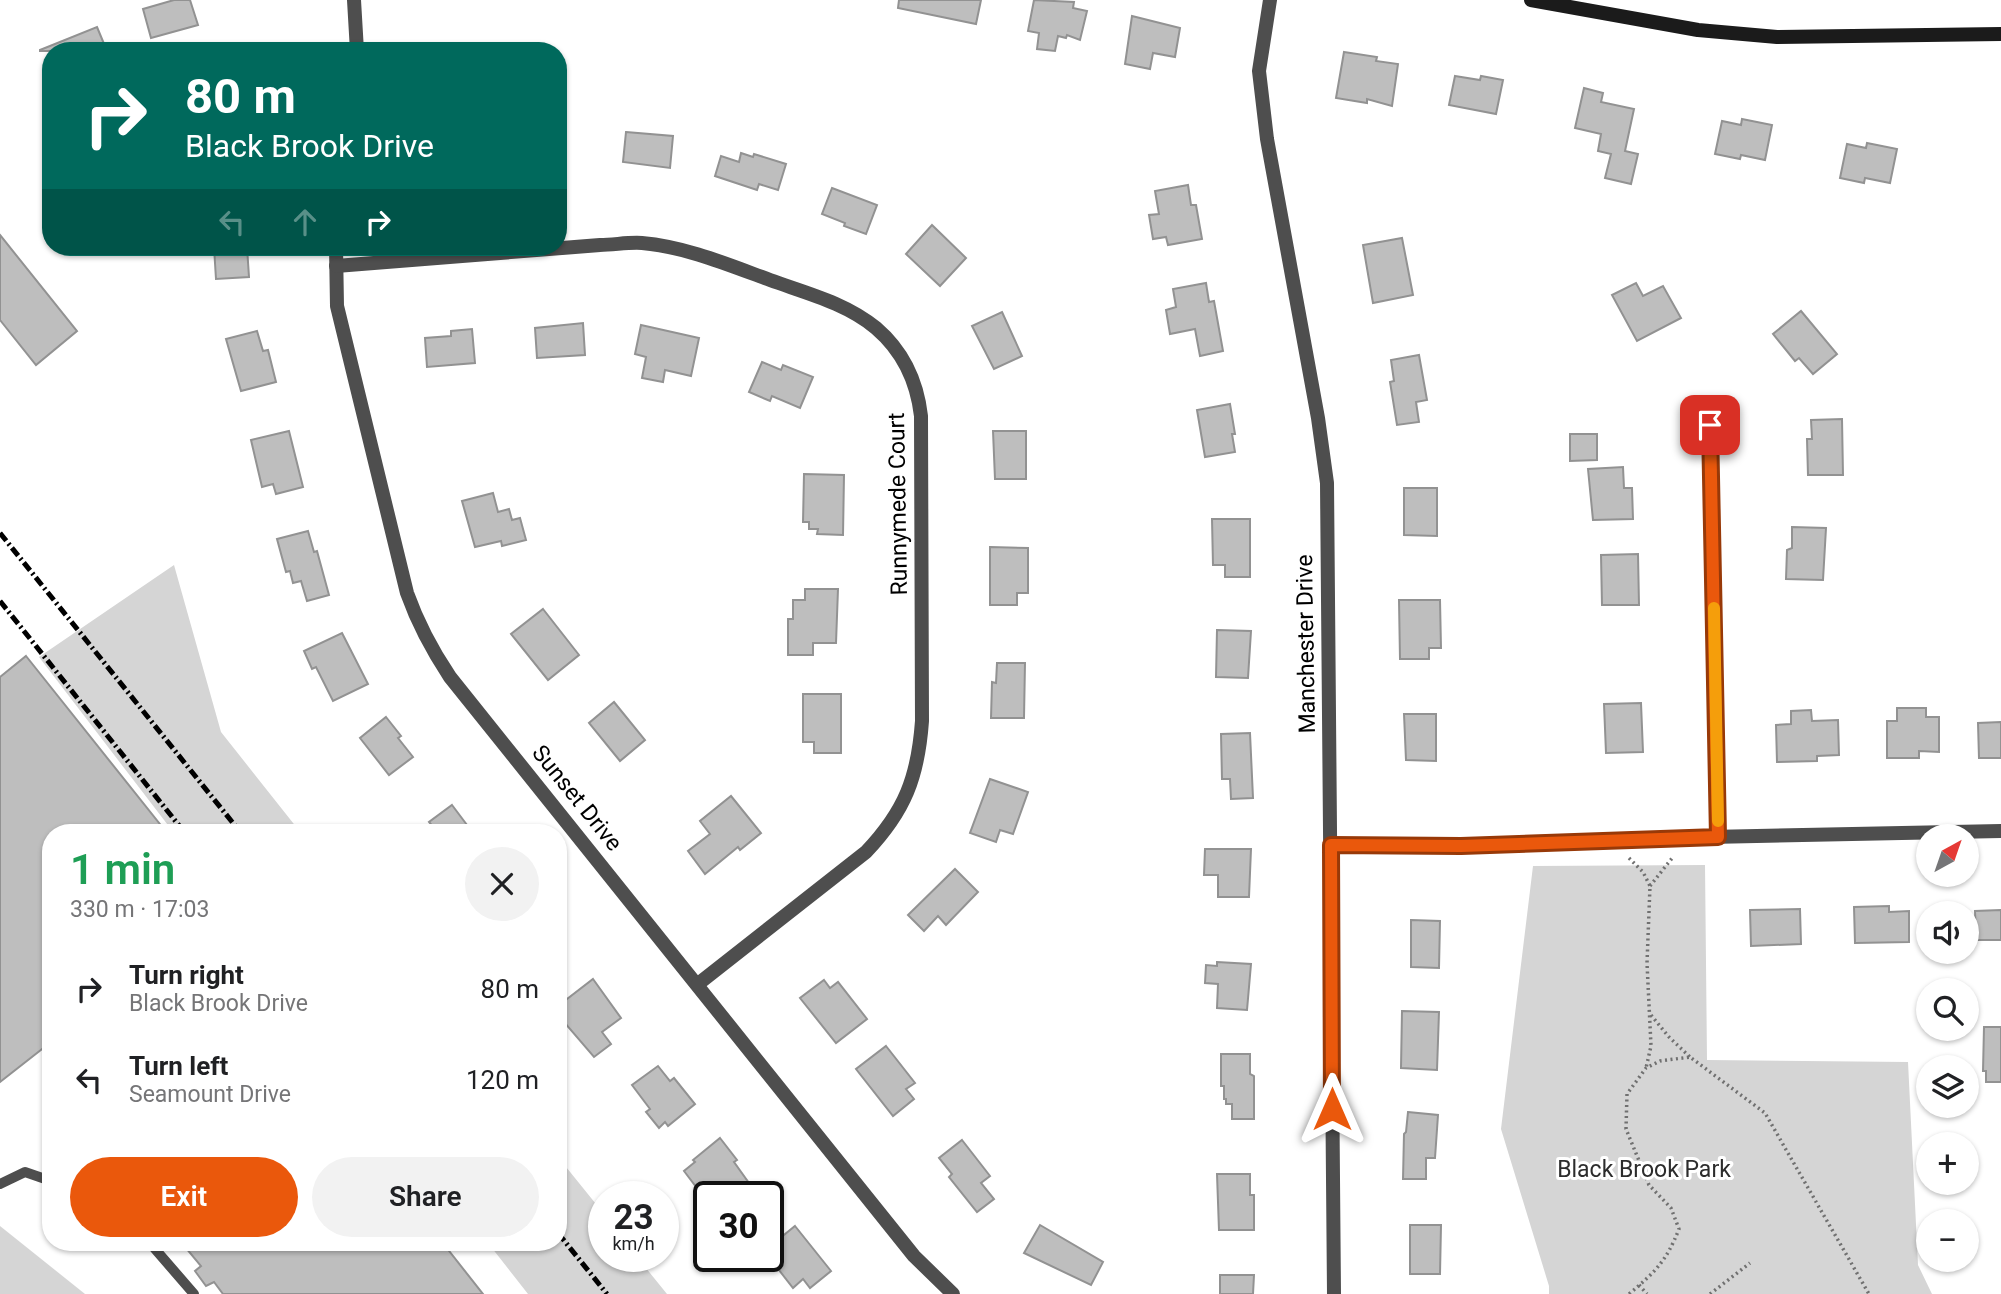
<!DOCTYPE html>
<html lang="en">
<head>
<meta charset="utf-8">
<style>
  body { margin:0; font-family:Roboto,sans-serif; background:#f2f2f2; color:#202124; height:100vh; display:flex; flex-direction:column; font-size:26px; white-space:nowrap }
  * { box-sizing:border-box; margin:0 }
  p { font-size:23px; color:#757577 }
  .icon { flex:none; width:38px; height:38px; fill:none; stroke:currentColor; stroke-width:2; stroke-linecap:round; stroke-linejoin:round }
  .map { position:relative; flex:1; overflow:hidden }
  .side { position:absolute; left:42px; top:824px; width:525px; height:427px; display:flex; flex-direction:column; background:#fff; border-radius:28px; box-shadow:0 2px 5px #0004 }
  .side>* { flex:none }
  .hud { position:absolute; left:42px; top:42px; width:525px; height:214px; border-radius:28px; box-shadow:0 2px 5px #0004; background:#00695c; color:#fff; overflow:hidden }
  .needle { width:46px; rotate:40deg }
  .fabs { position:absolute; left:1916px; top:824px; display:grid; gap:14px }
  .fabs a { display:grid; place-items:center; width:63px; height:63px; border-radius:50%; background:#fff; box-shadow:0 2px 5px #0004; font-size:35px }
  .speed { position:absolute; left:588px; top:1181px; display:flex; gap:14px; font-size:35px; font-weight:700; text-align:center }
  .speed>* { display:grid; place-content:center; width:91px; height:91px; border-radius:50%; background:#fff; box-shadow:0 2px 5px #0004; line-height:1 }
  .speed small { font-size:18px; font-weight:400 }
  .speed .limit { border:4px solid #111; border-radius:10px; background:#fff; color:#111 }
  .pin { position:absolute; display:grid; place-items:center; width:60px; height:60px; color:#fff; margin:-30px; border-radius:14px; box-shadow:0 4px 10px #0006 }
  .me { position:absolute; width:77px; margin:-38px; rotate:0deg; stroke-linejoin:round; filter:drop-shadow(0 0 5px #0008) }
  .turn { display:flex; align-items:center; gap:24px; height:147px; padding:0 28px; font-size:32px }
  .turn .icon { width:91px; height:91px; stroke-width:2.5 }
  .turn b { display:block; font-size:49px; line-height:60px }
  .lanes { display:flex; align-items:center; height:66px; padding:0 28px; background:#0003; justify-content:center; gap:35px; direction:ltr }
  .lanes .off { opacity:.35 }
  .round { display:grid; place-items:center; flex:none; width:74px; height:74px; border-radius:37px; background:#f2f2f2 }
  .summary { display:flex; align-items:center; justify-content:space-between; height:119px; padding:0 28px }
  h1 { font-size:42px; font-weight:600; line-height:52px; color:#1e9e55 }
  .primary-button { display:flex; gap:14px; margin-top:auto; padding:14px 28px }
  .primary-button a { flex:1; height:80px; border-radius:42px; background:#ea580c; color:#fff; font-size:28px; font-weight:600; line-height:80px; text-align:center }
  .primary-button a+a { background:#f2f2f2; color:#202124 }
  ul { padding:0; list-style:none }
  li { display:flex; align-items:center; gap:21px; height:91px; padding:0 28px }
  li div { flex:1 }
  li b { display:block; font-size:26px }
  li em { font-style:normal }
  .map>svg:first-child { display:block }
  .green { fill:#d5d5d5 }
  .building { fill:#bebebe; stroke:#929292; stroke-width:2 }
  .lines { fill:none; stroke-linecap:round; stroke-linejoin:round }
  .path { stroke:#707070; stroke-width:3.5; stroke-dasharray:2 3.5; stroke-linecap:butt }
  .service { stroke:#4e4e4e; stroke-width:10 }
  .minor { stroke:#4e4e4e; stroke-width:14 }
  .secondary { stroke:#1b1b1b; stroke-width:14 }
  .rail { stroke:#000; stroke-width:5; stroke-dasharray:10 3.5 2 3.5; stroke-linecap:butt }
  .route-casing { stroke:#983908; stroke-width:18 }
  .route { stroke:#ea580c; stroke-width:12 }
  .slow { stroke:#f59e0b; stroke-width:12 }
  .labels { text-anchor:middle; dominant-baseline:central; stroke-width:6; stroke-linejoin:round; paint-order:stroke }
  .street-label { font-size:23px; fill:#000; stroke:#fff }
  .park-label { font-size:23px; fill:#2c2c2c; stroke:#fff }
</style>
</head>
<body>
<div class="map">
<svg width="2001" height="1294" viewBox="0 0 2001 1294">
  <rect width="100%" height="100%" fill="#fff"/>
  <g class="green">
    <path d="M174,565L221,732L301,833H174L39,657Z"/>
    <path d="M1705,865L1707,1060L1908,1062L1918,1265L1932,1294H1549V1286L1501,1129L1533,866Z"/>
    <path d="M558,1157L604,1214V1256L637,1257L667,1294H528L488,1243L558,1242Z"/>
    <path d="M0,1226L85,1294H0Z"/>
  </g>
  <g class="building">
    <path d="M174,0H190L198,25L151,38L143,9Z"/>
    <path d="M899,0H981L976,24L898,8Z"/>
    <path d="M1034,0L1074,2L1073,8L1087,11L1080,40L1067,35L1066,38L1058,36L1055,51L1037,49L1039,33L1028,31Z"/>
    <path d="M1132,16L1180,28L1175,57L1153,53L1150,69L1125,64Z"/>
    <path d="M97,27L107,51H40V50Z"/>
    <path d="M1344,52L1377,57L1376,61L1398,64L1392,106L1367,99V103L1336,98Z"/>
    <path d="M1455,76L1480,80L1481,76L1503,80L1496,114L1449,105Z"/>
    <path d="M1584,88L1603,93L1601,102L1634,109L1625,151L1638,154L1631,184L1605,178L1611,154L1598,151L1601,134L1575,128Z"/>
    <path d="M1742,119L1772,125L1765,160L1741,155L1740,159L1715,154L1722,121L1741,125Z"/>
    <path d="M626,132L673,136L670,168L623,162Z"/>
    <path d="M1867,143L1897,149L1890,183L1865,178L1864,183L1840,178L1847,144L1866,148Z"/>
    <path d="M741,153L753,157L754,154L786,164L778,190L759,184L757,190L715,176L721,156L739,162Z"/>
    <path d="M1188,185L1191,205H1196L1202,239L1168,245L1166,237L1153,239L1149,215L1159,214L1155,191Z"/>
    <path d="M832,188L877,205L866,234L844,226L845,223L822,214Z"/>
    <path d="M932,225L966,258L940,286L906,254Z"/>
    <path d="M0,235L77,331L36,365L0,320Z"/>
    <path d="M1402,238L1413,295L1373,303L1363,245Z"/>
    <path d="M214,247H247L249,277L216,279Z"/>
    <path d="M1206,283L1209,302L1214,301L1223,351L1200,356L1195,329L1170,334L1166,310L1176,307L1173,289Z"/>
    <path d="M1636,283L1643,296L1663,286L1681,318L1637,341L1612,295Z"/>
    <path d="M1801,311L1837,354L1813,374L1799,358L1795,361L1773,334Z"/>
    <path d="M1002,312L1022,356L994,369L972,326Z"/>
    <path d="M583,323L585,355L537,358L535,328Z"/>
    <path d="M641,325L699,338L691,376L665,370L663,382L642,378L646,357L635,354Z"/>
    <path d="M472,329L475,363L427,367L425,338L451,336V331Z"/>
    <path d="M257,331L263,351L268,350L276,382L241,391L226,339Z"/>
    <path d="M1419,355L1427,400L1416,402L1419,422L1397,425L1390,382L1394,381L1391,360Z"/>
    <path d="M762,362L781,370L783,365L813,377L800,408L772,396L770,401L749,392Z"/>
    <path d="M1230,404L1235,434H1232L1235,452L1205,457L1197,410Z"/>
    <path d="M1842,419L1843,475H1808L1807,439H1812L1811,420Z"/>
    <path d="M289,431L303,487L276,494L273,484L262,487L251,440Z"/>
    <path d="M993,431H1026V479H995Z"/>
    <path d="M1570,434H1597V460L1570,461Z"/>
    <path d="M1623,467L1624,488H1632L1633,519L1593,520L1588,469Z"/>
    <path d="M804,474L844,475L843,535L817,534L818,529H809V522H803Z"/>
    <path d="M1404,488H1437V536L1404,535Z"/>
    <path d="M493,493L498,512L509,509L512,520L520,518L526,540L502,546L501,541L475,547L462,501Z"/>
    <path d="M1212,519H1250V577H1225V565H1213Z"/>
    <path d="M1792,527L1826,528L1823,580L1786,579L1787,550L1792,548Z"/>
    <path d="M308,531L314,552L317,551L329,595L307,601L301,581L293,583L290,571L286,572L277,539Z"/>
    <path d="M990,547L1028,548V593H1017V605H990Z"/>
    <path d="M1638,554L1639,605H1602L1601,555Z"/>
    <path d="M805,589H838L836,643H813V655H788V619H793V600H805Z"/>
    <path d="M1399,600H1440L1441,648H1429V659H1400Z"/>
    <path d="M543,609L579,655L548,680L511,634Z"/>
    <path d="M1217,630L1251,631L1248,678L1216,677Z"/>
    <path d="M342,633L368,684L333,701L316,667L312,669L304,651Z"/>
    <path d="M26,656L167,833H51V1042L0,1082V677Z"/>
    <path d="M997,663H1025L1024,718H991L992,682L996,683Z"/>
    <path d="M803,694H841V753H814V742H803Z"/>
    <path d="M614,702L645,740L620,761L589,723Z"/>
    <path d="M1641,703L1643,752L1606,753L1604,704Z"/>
    <path d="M1897,708H1926V717H1939V752L1919,751V758H1887V721H1897Z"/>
    <path d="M1811,710L1812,721L1838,720L1839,755L1817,756V761L1777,762L1776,725L1791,724V711Z"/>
    <path d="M1404,714H1436V761L1406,760Z"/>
    <path d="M386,717L401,736L398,738L413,757L389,775L360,738Z"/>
    <path d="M2001,722V758H1979L1978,723Z"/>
    <path d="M1250,733L1253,798L1231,799L1230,779H1222L1221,734Z"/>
    <path d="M990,779L1028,792L1013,834L1000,830L996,842L970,833Z"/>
    <path d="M731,796L761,833L740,850L738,847L705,874L688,851L710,834L700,821Z"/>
    <path d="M452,805L473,833H438L429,822Z"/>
    <path d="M1205,849H1251L1249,897H1218V875H1204Z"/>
    <path d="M955,869L978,892L946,925L938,916L924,931L908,915Z"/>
    <path d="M1889,906V912L1909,911V942L1855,943L1854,907Z"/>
    <path d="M1800,909L1801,944L1751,946L1750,910Z"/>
    <path d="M2001,910V940H1976L1975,911Z"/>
    <path d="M1411,920L1440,921L1439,968L1411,967Z"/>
    <path d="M1217,962L1251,964L1247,1010L1217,1008L1218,984L1205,983L1206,965L1217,966Z"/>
    <path d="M593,979L621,1018L602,1032L611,1044L594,1057L558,1015V1006Z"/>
    <path d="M824,980L830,988L838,982L867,1019L836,1043L800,998Z"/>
    <path d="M1402,1011L1439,1012L1437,1070L1401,1068Z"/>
    <path d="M1984,1027H2001V1082H1986V1071H1983Z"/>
    <path d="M886,1046L915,1083L906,1089L914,1099L893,1116L856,1069Z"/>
    <path d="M1221,1054H1250V1074L1254,1076V1119H1232V1104H1226V1099H1224V1086H1221Z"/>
    <path d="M658,1066L670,1081L674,1078L695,1104L668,1126L665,1122L659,1128L646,1112L650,1109L632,1085Z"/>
    <path d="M1408,1112L1438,1115L1435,1158H1426V1179H1403L1404,1134L1406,1132Z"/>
    <path d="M720,1138L737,1160L734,1162L759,1197H724L712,1183L700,1192L684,1171L695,1162L693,1160Z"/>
    <path d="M962,1140L990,1176L981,1183L994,1199L977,1212L949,1177L952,1174L939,1158Z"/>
    <path d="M1217,1174H1250V1195H1254V1230H1219Z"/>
    <path d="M1040,1225L1103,1262L1091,1285L1024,1253Z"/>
    <path d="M1410,1225H1441L1440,1274H1410Z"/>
    <path d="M795,1226L831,1271L810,1288L803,1279L793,1288L768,1256V1248Z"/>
    <path d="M181,1242H442L483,1294H223L214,1282L206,1286L195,1271L201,1266Z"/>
    <path d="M1220,1275H1254L1253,1294H1220Z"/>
  </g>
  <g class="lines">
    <g class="path">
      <path d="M1629,858L1643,872L1650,886L1647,963L1651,1046L1646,1068"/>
      <path d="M1650,886L1673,857"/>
      <path d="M1651,1015L1669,1037L1690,1057"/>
      <path d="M1639,1285L1647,1294"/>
      <path d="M1629,1294C1655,1272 1666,1262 1679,1229L1671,1208L1649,1185L1626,1129L1627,1094L1646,1068L1660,1061L1690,1057L1765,1113L1869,1294"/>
      <path d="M1710,1294L1750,1263"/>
    </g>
    <g class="service">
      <path d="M0,1184L25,1172L51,1181"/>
      <path d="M149,1242L194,1294"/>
    </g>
    <g class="minor">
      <path d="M354,0L357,51"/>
      <path d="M1270,0L1259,71L1267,139L1318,418L1327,483L1334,1294"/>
      <path d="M336,247L337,306L407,593C418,624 432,650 450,677L914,1256L953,1294"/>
      <path d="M336,266L600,245C614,245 628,242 642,243C687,247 729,265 770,280C806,293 846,303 876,328C904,352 917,381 921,416L922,721C918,777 905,811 866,852L698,984"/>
      <path d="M1710,425L1718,837"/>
      <path d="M1331,845L1461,846L1663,838L2001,831"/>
    </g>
    <path class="secondary" d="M1531,0L1698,30L1777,37L2001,34"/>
    <g class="rail">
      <path d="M0,533L241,833"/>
      <path d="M0,601L185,833"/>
      <path d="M558,1233L607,1294"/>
    </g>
  </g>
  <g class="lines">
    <defs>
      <path id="route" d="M1332,1109L1331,845L1461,846L1718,837L1710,425"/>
    </defs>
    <use href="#route" class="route-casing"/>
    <use href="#route" class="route"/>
    <path class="slow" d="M1714,608L1718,821"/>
  </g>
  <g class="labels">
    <g class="street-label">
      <text transform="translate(898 504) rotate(-91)">Runnymede Court</text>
      <text transform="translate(1306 644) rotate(-91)">Manchester Drive</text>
      <text transform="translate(577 798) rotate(51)">Sunset Drive</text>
    </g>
    <g class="park-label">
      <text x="1644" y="1169">Black Brook Park</text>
    </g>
  </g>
</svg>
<div class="fabs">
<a><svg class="needle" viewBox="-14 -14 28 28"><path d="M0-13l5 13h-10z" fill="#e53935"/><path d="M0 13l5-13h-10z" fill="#757577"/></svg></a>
<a><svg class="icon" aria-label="sound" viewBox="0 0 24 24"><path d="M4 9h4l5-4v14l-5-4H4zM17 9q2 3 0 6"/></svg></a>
<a><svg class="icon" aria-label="search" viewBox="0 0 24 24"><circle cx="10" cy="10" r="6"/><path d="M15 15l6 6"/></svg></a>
<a><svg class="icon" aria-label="layers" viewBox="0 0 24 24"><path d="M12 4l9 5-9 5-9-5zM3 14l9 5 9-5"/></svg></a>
<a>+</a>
<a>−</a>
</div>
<div class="speed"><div>23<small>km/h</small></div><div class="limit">30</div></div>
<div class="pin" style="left:1710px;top:425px;background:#d93025"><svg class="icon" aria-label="arrive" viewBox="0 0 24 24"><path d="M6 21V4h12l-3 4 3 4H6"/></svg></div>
<svg class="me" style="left:1332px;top:1109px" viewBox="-20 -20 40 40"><path d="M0-17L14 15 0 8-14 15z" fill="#ea580c" stroke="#fff" stroke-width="4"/></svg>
<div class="hud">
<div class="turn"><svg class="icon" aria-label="right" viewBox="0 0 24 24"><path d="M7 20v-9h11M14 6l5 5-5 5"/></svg><div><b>80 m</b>Black Brook Drive</div></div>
<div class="lanes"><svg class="icon off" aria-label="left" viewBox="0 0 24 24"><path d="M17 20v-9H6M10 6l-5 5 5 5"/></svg><svg class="icon off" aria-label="ahead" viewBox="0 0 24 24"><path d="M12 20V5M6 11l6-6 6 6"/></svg><svg class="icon" aria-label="right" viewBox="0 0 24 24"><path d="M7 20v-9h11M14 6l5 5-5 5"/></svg></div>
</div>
<section class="side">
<div class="summary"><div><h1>1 min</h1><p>330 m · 17:03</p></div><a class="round"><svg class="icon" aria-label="close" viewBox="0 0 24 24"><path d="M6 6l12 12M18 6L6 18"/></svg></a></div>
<ul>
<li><svg class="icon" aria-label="right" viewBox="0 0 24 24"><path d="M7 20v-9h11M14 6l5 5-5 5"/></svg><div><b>Turn right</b><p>Black Brook Drive</p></div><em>80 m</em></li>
<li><svg class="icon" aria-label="left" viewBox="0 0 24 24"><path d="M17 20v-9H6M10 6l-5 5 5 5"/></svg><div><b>Turn left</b><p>Seamount Drive</p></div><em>120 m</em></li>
</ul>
<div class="primary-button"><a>Exit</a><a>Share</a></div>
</section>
</div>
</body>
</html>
